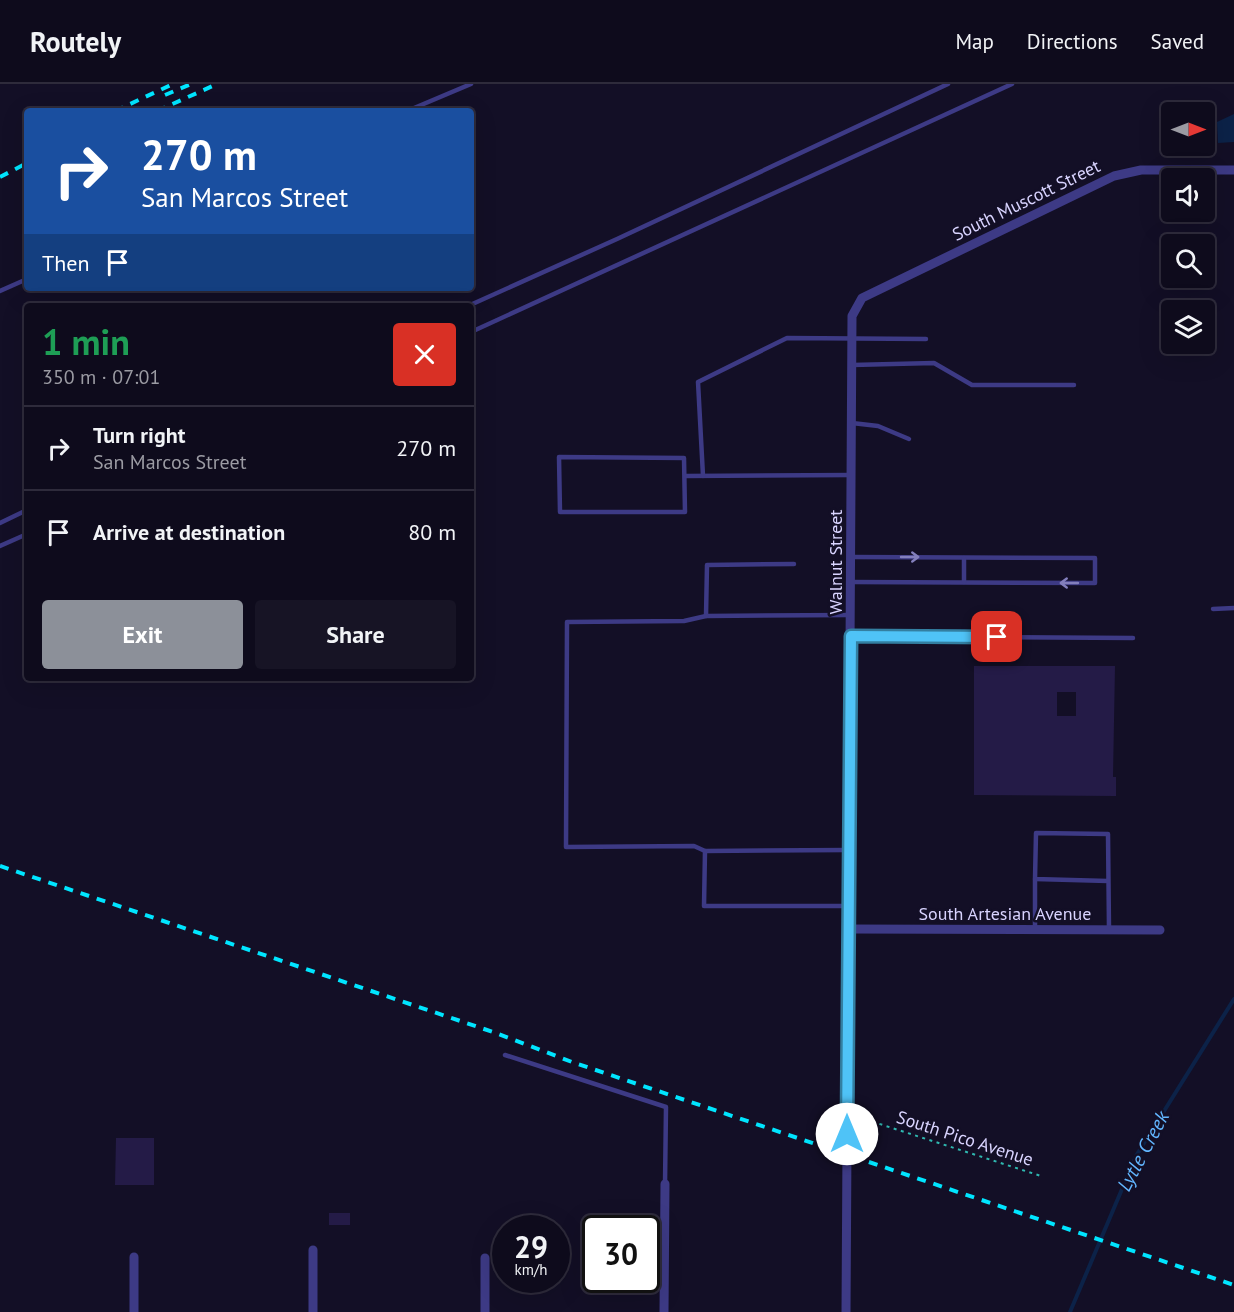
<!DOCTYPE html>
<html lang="en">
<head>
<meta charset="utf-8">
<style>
  body { margin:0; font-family:"PT Sans",sans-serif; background:#171425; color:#f1f3f6; height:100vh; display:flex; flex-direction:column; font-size:22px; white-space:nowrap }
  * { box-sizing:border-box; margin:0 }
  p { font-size:20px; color:#9b9ba3 }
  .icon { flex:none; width:33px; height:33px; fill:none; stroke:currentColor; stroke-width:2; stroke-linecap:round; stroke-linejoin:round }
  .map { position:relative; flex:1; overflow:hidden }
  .details { position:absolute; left:24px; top:219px; width:450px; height:378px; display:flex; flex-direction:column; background:#0e0b1c; border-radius:6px; box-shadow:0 6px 24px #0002,0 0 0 2px #2e2b3b }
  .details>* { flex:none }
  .hud { position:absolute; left:24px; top:24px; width:450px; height:183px; border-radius:6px; box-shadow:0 6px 24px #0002,0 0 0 2px #2e2b3b; background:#1a4fa0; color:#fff; overflow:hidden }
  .needle { width:39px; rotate:90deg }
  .fabs { position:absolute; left:1161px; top:18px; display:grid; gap:12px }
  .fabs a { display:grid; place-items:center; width:54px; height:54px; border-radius:6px; background:#0e0b1c; box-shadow:0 6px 24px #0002,0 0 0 2px #2e2b3b; font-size:30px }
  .speed { position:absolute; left:492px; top:1131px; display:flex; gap:12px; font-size:30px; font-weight:700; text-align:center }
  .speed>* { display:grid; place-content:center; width:78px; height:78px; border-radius:50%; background:#0e0b1c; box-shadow:0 6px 24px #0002,0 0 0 2px #2e2b3b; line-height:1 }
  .speed small { font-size:15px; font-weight:400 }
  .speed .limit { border:3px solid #111; border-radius:9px; background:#fff; color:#111 }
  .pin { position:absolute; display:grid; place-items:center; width:51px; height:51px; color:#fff; margin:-26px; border-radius:12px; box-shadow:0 3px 9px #0006 }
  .me { position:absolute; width:66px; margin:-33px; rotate:0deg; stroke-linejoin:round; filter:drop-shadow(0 0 4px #0008) }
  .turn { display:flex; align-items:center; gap:21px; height:126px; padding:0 18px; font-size:27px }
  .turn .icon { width:78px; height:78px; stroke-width:2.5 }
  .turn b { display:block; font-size:42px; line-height:51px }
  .then { display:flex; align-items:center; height:57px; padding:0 18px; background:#0003; gap:12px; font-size:22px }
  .round { display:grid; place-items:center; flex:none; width:63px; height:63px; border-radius:6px; background:#171425 }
  .headline { display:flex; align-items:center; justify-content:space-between; height:102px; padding:0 18px }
  h1 { font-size:36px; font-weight:700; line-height:45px; color:#1e9e55 }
  .button { display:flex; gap:12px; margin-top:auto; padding:12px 18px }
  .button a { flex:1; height:69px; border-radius:6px; background:#8c9099; color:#fff; font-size:24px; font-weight:700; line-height:69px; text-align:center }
  .button a+a { background:#171425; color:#f1f3f6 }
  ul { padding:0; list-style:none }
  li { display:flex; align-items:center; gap:18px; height:84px; padding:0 18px; border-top:2px solid #2e2b3b }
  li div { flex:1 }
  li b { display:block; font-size:22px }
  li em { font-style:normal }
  header { display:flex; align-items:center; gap:36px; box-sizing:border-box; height:84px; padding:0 30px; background:#0e0b1c; border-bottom:2px solid #2e2b3b }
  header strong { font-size:28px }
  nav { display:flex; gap:33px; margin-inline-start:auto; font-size:21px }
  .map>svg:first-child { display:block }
  .water { fill:#0c2248 }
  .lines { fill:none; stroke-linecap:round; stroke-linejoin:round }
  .stream { stroke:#0c2248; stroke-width:4 }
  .building { fill:#241b47; fill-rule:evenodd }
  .path { stroke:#2fb8b0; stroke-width:2; stroke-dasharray:3 4.5; stroke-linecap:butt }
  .service { stroke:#3d3a85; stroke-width:4.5 }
  .minor { stroke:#3d3a85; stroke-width:9 }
  .rail { stroke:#00e5ff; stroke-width:4; stroke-dasharray:9 8; stroke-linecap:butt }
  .oneway { stroke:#837fbc }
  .route-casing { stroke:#337fa1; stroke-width:15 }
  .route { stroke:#4fc3f7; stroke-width:10 }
  .labels { text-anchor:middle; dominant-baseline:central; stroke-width:5; stroke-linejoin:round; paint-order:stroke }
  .street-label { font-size:18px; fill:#d9d4ff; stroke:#130f26 }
  .water-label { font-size:20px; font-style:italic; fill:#62b6ff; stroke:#130f26 }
</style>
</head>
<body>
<header>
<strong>Routely</strong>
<nav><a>Map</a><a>Directions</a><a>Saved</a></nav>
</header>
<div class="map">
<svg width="1234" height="1228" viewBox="0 0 1234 1228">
  <rect width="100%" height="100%" fill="#130f26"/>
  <path class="water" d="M1234,30V58L1218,59L1217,38Z"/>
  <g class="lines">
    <path class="stream" d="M1070,1228L1136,1072L1234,915"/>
  </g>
  <g class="building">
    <path d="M974,582H1115L1113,693H1116V712L974,711ZM1057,608H1076V632H1057Z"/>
    <path d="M116,1054H154V1101H115Z"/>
    <rect x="329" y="1129" width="21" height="12"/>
  </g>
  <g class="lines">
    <path class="path" d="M858,1033L1041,1092"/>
    <g class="service">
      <path d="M407,27L471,0"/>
      <path d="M0,207L27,195"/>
      <path d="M468,222L617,155L948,0"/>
      <path d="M471,248L1012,0"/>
      <path d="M852,281L934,279L972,301H1074"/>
      <path d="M852,339L878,342L909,355"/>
      <path d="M559,373L684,374L685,428H560Z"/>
      <path d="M685,392L852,391"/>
      <path d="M703,392L698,298L787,254L926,255"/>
      <path d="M0,439L27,426"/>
      <path d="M0,462L27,450"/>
      <path d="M851,473L1095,474V499L851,498"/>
      <path d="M794,480L707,481L706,532L851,531"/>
      <path d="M964,498V474"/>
      <path d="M1213,525L1234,524"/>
      <path d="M851,552L1133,554"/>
      <path d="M848,766L705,767L704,822H849"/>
      <path d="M705,767L694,762L566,763L567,538L684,537L706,532"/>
      <path d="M1108,797L1035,795L1036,749L1108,750L1109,845"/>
      <path d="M1035,845V795"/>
      <path d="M505,971L666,1023L665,1100"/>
    </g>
    <g class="minor">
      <path d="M849,845L1160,846"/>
      <path d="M134,1173V1228"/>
      <path d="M485,1174V1228"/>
      <path d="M313,1228V1166"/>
      <path d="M664,1228L665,1100"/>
      <path d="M846,1228L852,232L862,214L1114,92L1141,86H1234"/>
    </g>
    <g class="rail">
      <path d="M165,11L191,0"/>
      <path d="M115,27L173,0"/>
      <path d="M157,27L217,0"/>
      <path d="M0,93L27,79"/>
      <path d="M0,782L496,949L572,978L1234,1201"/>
    </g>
  </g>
  <defs><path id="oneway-shaft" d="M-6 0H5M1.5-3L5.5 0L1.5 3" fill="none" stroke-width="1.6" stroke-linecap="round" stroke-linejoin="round" transform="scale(1.5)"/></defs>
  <g class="oneway">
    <use href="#oneway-shaft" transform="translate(910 473)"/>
    <use href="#oneway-shaft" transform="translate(1069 499) rotate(-180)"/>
  </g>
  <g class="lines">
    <defs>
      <path id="route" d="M847,1050L851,552L997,553"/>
    </defs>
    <use href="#route" class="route-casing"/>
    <use href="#route" class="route"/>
  </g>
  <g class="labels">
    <g class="street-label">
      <text transform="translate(1026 116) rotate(-26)">South Muscott Street</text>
      <text transform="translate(835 478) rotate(-90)">Walnut Street</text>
      <text x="1005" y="829">South Artesian Avenue</text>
      <text transform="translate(965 1054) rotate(18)">South Pico Avenue</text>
    </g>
    <g class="water-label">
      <text transform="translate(1143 1067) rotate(-62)">Lytle Creek</text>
    </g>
  </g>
</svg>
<div class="fabs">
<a><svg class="needle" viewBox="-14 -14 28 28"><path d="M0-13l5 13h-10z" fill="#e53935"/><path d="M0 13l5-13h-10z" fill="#9b9ba3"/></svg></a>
<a><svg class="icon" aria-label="sound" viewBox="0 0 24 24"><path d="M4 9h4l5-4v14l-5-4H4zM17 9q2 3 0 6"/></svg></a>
<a><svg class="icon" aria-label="search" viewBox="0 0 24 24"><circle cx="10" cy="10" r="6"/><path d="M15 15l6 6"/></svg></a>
<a><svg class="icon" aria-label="layers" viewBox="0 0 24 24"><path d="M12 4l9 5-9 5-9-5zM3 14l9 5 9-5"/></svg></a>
</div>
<div class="speed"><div>29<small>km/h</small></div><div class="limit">30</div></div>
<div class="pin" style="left:997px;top:553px;background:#d93025"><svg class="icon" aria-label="arrive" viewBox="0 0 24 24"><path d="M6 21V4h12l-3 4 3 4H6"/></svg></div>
<svg class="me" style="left:847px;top:1050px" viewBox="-20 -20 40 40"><circle r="19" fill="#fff"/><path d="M0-13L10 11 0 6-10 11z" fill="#4fc3f7"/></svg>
<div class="hud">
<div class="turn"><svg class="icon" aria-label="right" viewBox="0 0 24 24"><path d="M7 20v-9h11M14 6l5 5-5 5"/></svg><div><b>270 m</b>San Marcos Street</div></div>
<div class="then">Then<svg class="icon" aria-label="arrive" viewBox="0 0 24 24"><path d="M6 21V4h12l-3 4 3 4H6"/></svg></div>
</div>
<section class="details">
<div class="headline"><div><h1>1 min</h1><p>350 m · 07:01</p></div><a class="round" style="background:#d93025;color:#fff"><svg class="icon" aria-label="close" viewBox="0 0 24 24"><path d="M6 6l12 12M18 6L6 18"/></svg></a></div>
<ul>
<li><svg class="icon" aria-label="right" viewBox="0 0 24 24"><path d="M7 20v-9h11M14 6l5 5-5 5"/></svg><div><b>Turn right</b><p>San Marcos Street</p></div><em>270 m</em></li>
<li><svg class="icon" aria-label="arrive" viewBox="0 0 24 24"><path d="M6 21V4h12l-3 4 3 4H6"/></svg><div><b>Arrive at destination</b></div><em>80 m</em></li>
</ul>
<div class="button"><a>Exit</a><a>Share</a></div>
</section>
</div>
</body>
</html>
